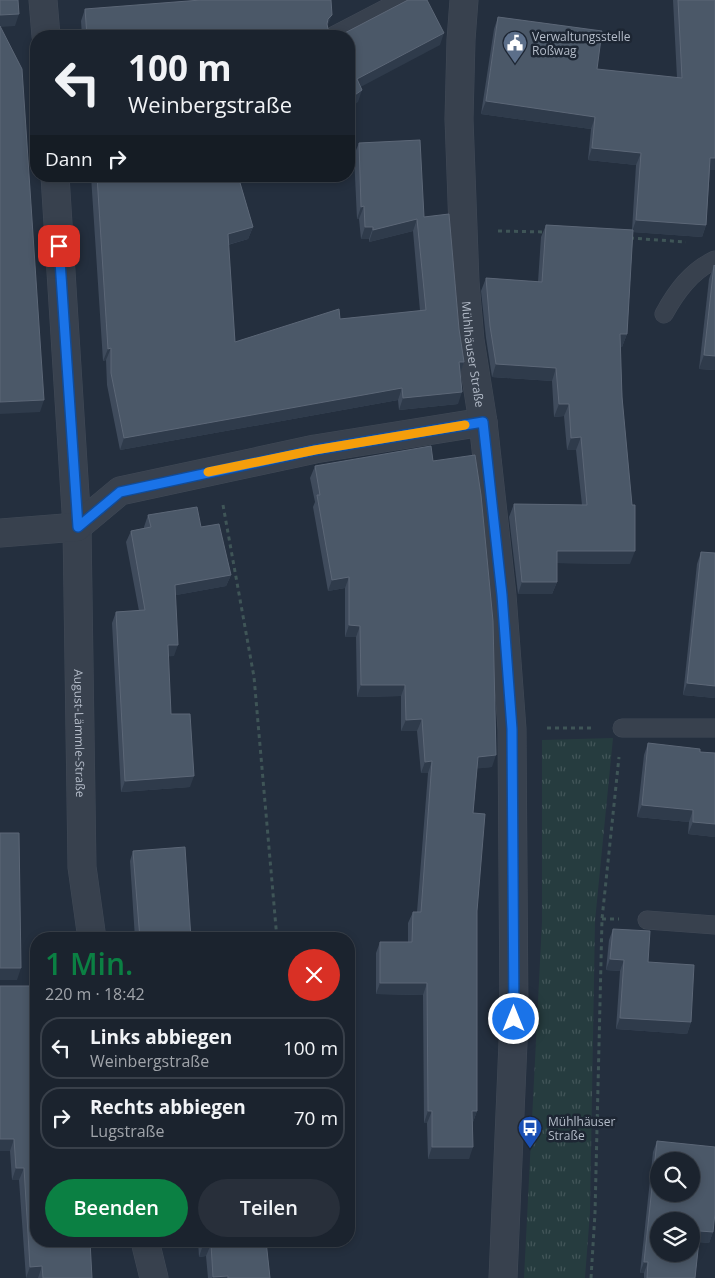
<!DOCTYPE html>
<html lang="de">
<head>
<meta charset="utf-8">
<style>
  body { margin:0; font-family:"Open Sans",sans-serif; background:#282f3a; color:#f1f3f6; height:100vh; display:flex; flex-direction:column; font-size:19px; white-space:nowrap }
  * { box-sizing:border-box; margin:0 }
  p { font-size:16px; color:#a0a4aa }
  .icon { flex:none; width:28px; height:28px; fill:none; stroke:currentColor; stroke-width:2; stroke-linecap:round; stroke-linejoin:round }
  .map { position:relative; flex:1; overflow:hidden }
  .details { position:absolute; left:30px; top:932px; width:325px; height:315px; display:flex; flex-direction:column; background:#1b232e; border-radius:20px; box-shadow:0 2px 8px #0003,0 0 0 1px #39404a }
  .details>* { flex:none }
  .guide { position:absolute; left:30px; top:30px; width:325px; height:152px; border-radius:20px; box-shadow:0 2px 8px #0003,0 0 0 1px #39404a; background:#1b232e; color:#f1f3f6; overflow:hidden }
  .buttons { position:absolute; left:650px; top:1152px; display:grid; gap:10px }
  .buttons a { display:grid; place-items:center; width:50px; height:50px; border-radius:50%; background:#1b232e; box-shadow:0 2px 8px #0003,0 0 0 1px #39404a; font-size:25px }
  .pin { position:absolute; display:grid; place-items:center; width:42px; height:42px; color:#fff; margin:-21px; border-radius:10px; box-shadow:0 2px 8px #0006 }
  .me { position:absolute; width:55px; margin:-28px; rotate:0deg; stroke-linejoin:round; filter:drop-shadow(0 0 4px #0008) }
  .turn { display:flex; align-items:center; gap:18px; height:105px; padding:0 15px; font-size:22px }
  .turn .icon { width:65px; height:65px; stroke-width:2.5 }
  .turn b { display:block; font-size:35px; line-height:42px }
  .then { display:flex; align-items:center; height:48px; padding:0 15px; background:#0003; gap:10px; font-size:19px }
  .round { display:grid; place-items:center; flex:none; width:52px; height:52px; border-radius:26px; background:#282f3a }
  .headline { display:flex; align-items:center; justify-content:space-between; height:85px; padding:0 15px }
  h1 { font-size:30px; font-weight:600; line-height:38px; color:#0b8043 }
  .action { display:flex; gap:10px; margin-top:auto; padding:10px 15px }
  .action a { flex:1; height:58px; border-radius:30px; background:#0b8043; color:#fff; font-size:20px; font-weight:600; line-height:58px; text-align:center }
  .action a+a { background:#282f3a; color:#f1f3f6 }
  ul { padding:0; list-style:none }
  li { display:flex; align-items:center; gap:15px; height:62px; margin:0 10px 8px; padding:0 5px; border:2px solid #39404a; border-radius:20px }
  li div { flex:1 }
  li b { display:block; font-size:19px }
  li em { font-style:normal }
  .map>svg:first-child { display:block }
  .grass { fill:url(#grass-tufts) }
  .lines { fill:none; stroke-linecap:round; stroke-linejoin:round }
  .service-casing { stroke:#414a57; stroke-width:19 }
  .minor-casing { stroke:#414a57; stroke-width:29 }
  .tertiary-casing { stroke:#414a57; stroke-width:29 }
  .path { stroke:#3f5557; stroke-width:3; stroke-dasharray:4 4; stroke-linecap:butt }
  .service { stroke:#38414e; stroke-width:18 }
  .minor { stroke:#38414e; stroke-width:28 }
  .tertiary { stroke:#38414e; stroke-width:28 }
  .wall { fill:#3f4b5c }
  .shaded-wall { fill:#2f3b4b }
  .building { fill:#4b5868; stroke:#5c6777; fill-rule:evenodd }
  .route-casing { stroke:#114b97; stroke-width:12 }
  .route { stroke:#1a73e8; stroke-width:9 }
  .slow { stroke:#f59e0b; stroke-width:9 }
  .labels { text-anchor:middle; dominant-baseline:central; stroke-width:5; stroke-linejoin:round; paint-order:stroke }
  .poi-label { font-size:12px; fill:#b4bcc9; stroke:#1d2633; text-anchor:start }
  .street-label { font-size:12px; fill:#b4bcc9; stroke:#1d2633 }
</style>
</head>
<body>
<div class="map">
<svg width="715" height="1278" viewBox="0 0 715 1278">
  <defs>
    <pattern id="grass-tufts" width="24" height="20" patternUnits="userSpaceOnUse" patternTransform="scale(1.25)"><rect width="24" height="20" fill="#263c3f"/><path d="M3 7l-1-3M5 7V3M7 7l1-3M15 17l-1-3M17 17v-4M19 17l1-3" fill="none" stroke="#435659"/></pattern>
  </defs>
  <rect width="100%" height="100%" fill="#242f3e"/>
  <path class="grass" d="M613,738L595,921L590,1212L585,1278H524L542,922V740Z"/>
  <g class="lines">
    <defs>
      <g id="service">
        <path d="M333,36L402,0"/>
        <path d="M664,314C676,292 691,271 715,260"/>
        <path d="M622,728H715"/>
        <path d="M647,920L715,925"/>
      </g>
      <g id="minor">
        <path d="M43,0L46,36"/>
        <path id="s1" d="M55,176L77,527L82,867L92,939"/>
        <path d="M77,527L120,491L315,449L483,422"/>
        <path d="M0,533L77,527"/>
        <path d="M145,1241L154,1278"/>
      </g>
      <g id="tertiary">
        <path id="s2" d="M464,0L461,40L459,119L465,282L470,340L483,422L502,595L512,729L514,1019L503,1278"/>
      </g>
    </defs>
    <use href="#service" class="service-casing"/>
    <use href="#minor" class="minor-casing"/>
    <use href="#tertiary" class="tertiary-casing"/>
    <g class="path">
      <path d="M498,231L546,232"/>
      <path d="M630,238L686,242"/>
      <path d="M223,505L254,677L277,939"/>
      <path d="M547,728H593"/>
      <path d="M602,919H619"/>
      <path d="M591,1278L595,1213L602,919L619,757"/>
    </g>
    <use href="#service" class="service"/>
    <use href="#minor" class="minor"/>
    <use href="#tertiary" class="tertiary"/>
  </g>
  <g class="wall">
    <path d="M673,0H715L710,170L706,225L702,237L633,232L627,334L622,347L620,346L630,564L557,563V582L552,594H518L509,517L514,504L582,505L576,450H567L564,416L554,417L552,381L492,377L486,338L481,291L486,278L538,282L541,237L546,225L632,230L636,165L588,160L591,129L481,114L494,29L498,17L597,69L677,78Z"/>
    <path d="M85,9L328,27V29L333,36H82L81,21Z"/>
    <path d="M359,143L424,217L459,329L464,362L460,373L458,404L399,410L398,400L120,450L107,385L106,360L103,361L91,176H238L253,227L248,239L228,245L235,342L340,319L420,311L413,231L369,242V239H361L359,219H357L354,155Z"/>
    <path d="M714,265L715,266V370L699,369L709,279Z"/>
    <path d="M433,461L492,767L477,768L473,813L477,911V1111L473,1122L469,1159H428L427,1123H424L423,995L376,994V953L380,942H408V923L413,912H417L428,773H421L417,731H401V696L357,697L356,637H345V588L328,591L313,507L315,502L310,478L315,466Z"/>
    <path d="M148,515L201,527L231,575L226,586L176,595L174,656H168L171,714L190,787L121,792L112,623L116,612L139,611L126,542L131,531L144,528V527Z"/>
    <path d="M701,552L715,698L683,695L697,564Z"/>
    <path d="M648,743L700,752L715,753V837L688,834L689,822L637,817L644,755Z"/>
    <path d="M133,851L191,939H135L130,861Z"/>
    <path d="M613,929L648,962L691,1022L687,1034L616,1029L620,971L606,970L609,940Z"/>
    <path d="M0,986L36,1241L92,1278H26L19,1180H12L10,1151H0Z"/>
    <path d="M657,1141L713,1232L709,1243L699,1242L695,1278H644V1273H640L653,1152Z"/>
    <path d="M198,1241H266L270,1278H208L206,1256L199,1257Z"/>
  </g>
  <g class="shaded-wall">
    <path d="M19,14L15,26L0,27V15Z"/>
    <path d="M332,15L327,27L324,31L328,19Z"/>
    <path d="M444,33L440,45L353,91L357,79Z"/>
    <path d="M362,90L358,102L349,108V99Z"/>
    <path d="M486,101L595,117L591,129L481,114Z"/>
    <path d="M592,148L641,153L636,165L588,160Z"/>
    <path d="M710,158H715V170H706Z"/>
    <path d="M364,206L359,219H357L361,207Z"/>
    <path d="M417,219L413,231L369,242L373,230Z"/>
    <path d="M636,220L706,225L702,237L632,232Z"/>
    <path d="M253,227L248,239L223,246L228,234Z"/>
    <path d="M365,227H373L369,239H361Z"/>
    <path d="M620,334H627L622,347L615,346Z"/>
    <path d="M111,348L106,360L103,361L108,349Z"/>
    <path d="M704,355L715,356V370L699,369Z"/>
    <path d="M459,362H464L460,374Z"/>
    <path d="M496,364L556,368L552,381L492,377Z"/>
    <path d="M402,388L398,400L120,450L124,438Z"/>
    <path d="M462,392L458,404L399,410L403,398Z"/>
    <path d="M44,400L40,412L0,414V402Z"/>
    <path d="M559,404H569L564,416L554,417Z"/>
    <path d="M581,437L576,450H567L571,438Z"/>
    <path d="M557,551H635L630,564L552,563Z"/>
    <path d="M231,575L226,586L171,596L175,585Z"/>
    <path d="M349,577L345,588L328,591L332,580Z"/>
    <path d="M522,582H557L552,594H518Z"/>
    <path d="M349,625L360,626L356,637H345Z"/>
    <path d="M168,645H178L174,656L163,657Z"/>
    <path d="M687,683L715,686V698L683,695Z"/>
    <path d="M361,685H405L401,696L357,697Z"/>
    <path d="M422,719L417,731H401L406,720Z"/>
    <path d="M496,755L492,767L474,769L478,757Z"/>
    <path d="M432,761L428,773H421L425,762Z"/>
    <path d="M194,776L190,787L121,792L125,781Z"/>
    <path d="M642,805L693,810L689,822L637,817Z"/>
    <path d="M693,822L715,824V837L688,834Z"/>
    <path d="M610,959L624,960L620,971L606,970Z"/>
    <path d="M0,968H21L17,980H0Z"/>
    <path d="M380,983H427L423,995L376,994Z"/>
    <path d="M620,1018L691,1022L687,1034L616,1029Z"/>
    <path d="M428,1111H432L427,1123H424Z"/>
    <path d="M472,1111H477L473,1122L468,1123Z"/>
    <path d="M0,1139H14L10,1151H0Z"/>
    <path d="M432,1147H473L469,1159H428Z"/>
    <path d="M16,1168H24L19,1180H12Z"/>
    <path d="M700,1231L713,1232L709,1243L696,1242Z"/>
    <path d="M211,1244L206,1256L199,1257L203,1245Z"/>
    <path d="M644,1262H648L644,1273H640Z"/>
    <path d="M42,1266L38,1278H26L30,1267Z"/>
    <path d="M228,1276L227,1278H212L213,1277Z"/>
  </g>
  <g class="building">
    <path d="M0,0H18L19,14L0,15Z"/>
    <path d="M201,0H331L332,15L328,19L327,24L328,29L333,33V36H87L85,9Z"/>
    <path d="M408,0H427L444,33L357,79L362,90L349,99V36H339Z"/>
    <path d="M678,0H715V158H710L706,225L636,220L641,153L592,148L595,117L486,101L498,17L602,31L597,69L682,78Z"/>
    <path d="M0,26L22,69L44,400L0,402Z"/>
    <path d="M420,140L424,217L449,214L459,329L464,362H459L462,392L403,398L402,388L124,438L111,373V348L108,349L97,176H238L253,227L228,234L235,342L339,309L340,319L426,310L417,219L373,230V227H365L364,206L361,207L359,143Z"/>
    <path d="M546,225L633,230L627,334H620L622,397L632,505H635V551H557V582H522L514,504L587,505L581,437L571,438L569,404H559L556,368L496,364L490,326L486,278L542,282Z"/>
    <path d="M714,265L715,266V356L704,355Z"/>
    <path d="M431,446L433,461L475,455L481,495L493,621L496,755L478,757L473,813L485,814L477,911V1111H472L473,1147H432V1111H428L427,983H380V942H412L413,912H421L432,761L425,762L422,719L406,720L405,685H361L360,626L349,625V577L332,580L317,495H320L315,466Z"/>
    <path d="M197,507L201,527L219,524L231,575L175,585L178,645H168L171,714H190L194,776L125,781L116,612L145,610L131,531L151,527L148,515Z"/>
    <path d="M701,552L715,553V686L687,683Z"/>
    <path d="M648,743L700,749V752L715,753V824L693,822V810L642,805Z"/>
    <path d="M0,833H19L21,968H0Z"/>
    <path d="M185,847L191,939H140L133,851Z"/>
    <path d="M613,929L650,931L648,962L694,965L691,1022L620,1018L624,960L610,959Z"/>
    <path d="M0,986H36V1241H90L92,1278H43L42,1266L30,1267L24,1168H16L14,1139H0Z"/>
    <path d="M657,1141L715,1147V1213L713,1232L700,1231L695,1278H647L648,1262H644ZM659,1161H691V1194H659ZM659,1221H691V1254H659Z"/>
    <path d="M203,1241H266L270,1278H228V1276L213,1277L211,1244L203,1245Z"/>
  </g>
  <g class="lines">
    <defs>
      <path id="route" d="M59,246L78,527L120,492L315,450L483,422L502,595L512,729L514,1019"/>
    </defs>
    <use href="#route" class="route-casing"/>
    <use href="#route" class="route"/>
    <path class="slow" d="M208,472L315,450L465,425"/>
  </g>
  <defs>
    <symbol id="civic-pin" viewBox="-11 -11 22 30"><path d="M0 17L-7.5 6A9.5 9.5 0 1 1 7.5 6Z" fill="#5c6f8a" stroke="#1d2633"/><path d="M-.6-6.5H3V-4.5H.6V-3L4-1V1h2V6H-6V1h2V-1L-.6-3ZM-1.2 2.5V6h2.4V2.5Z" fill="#fff"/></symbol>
    <symbol id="bus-pin" viewBox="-11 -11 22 30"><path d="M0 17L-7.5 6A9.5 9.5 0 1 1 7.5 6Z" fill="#1a4fb4" stroke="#1d2633"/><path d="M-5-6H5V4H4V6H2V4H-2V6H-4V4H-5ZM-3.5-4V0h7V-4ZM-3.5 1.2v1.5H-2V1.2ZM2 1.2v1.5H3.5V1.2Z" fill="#fff"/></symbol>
  </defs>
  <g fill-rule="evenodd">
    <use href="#civic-pin" x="501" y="29" width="28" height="38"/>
    <use href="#bus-pin" x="516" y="1114" width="28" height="38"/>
  </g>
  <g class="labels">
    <g class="poi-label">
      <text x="532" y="36">Verwaltungsstelle<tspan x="532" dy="14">Roßwag</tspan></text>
      <text x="548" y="1121">Mühlhäuser<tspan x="548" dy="14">Straße</tspan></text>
    </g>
    <g class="street-label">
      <text stroke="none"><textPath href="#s2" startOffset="355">Mühlhäuser Straße</textPath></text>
      <text stroke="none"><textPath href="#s1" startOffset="558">August-Lämmle-Straße</textPath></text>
    </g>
  </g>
</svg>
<div class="buttons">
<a><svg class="icon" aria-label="search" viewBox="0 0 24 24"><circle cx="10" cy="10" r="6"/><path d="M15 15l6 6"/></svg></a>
<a><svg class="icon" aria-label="layers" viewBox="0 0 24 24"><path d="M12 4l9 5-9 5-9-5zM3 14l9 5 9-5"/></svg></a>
</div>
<div class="pin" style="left:59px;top:246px;background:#d93025"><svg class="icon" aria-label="arrive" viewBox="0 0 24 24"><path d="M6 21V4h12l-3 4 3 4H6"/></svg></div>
<svg class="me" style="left:514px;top:1019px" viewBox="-20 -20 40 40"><circle r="17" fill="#1a73e8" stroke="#fff" stroke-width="3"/><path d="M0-11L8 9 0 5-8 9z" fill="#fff"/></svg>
<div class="guide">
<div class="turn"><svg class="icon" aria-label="left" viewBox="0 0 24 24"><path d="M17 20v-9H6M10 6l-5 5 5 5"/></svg><div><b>100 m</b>Weinbergstraße</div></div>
<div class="then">Dann<svg class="icon" aria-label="right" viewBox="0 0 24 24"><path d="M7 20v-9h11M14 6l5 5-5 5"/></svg></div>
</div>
<section class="details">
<div class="headline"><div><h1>1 Min.</h1><p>220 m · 18:42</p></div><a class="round" style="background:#d93025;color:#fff"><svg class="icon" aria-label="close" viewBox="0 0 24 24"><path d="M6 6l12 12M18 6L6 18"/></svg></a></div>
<ul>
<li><svg class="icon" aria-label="left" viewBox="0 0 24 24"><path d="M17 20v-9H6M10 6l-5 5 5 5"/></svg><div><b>Links abbiegen</b><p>Weinbergstraße</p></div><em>100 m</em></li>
<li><svg class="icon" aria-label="right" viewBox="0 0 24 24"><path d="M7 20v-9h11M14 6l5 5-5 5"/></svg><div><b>Rechts abbiegen</b><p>Lugstraße</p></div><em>70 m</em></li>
</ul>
<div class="action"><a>Beenden</a><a>Teilen</a></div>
</section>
</div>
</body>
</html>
